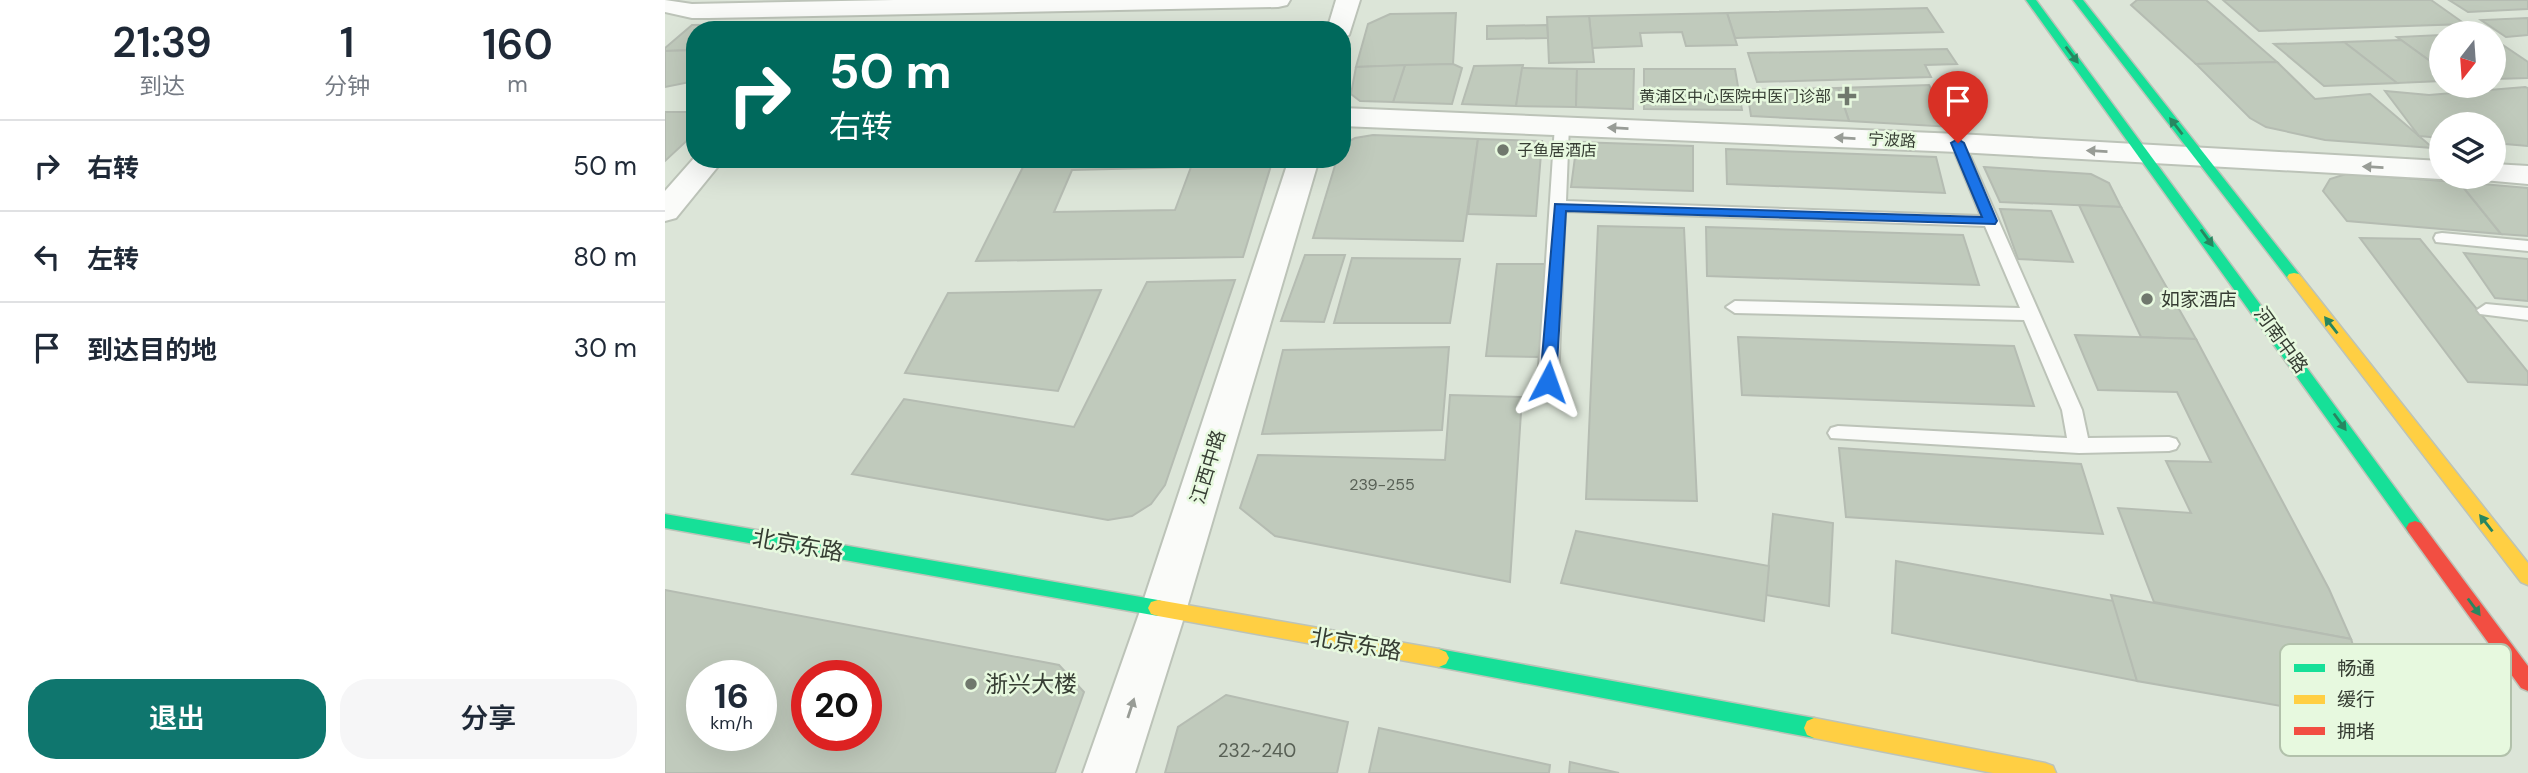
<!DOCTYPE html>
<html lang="zh">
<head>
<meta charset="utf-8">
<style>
  body { margin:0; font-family:"DM Sans","Noto Sans SC",sans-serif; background:#f6f6f7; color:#1f2937; height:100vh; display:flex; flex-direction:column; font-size:26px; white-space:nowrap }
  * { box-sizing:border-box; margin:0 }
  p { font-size:23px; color:#747a83 }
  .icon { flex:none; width:38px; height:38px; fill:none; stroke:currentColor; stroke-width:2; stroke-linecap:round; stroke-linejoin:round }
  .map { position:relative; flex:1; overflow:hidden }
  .panel { display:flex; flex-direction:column; background:#fff; width:665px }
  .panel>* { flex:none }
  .guide { position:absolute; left:21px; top:21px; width:665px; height:147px; border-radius:28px; box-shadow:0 7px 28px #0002; background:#00695c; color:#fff; overflow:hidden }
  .needle { width:46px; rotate:197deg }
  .buttons { position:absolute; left:1764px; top:21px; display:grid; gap:14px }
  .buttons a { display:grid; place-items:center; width:77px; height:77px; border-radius:50%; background:#fff; box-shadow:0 7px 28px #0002; font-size:35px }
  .speed { position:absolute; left:21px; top:660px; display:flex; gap:14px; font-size:35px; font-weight:700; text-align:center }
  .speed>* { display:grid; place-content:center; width:91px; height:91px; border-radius:50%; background:#fff; box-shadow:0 7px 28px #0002; line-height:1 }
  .speed small { font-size:18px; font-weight:400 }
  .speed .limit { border:10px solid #d22; background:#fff; color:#111 }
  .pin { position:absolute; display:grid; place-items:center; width:60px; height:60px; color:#fff; margin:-72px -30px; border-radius:50% 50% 50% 0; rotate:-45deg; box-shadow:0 0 7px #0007 }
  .pin .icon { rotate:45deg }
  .me { position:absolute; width:77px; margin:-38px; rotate:4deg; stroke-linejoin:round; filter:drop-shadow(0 0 5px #0008) }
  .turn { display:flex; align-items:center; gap:24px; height:147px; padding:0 28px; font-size:32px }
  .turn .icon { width:91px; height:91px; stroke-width:2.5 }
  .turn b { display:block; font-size:49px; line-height:60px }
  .eta { display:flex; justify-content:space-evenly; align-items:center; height:119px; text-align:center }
  .eta b { font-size:42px; font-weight:600; line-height:49px }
  .action { display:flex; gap:14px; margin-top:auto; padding:14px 28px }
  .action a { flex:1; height:80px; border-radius:28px; background:#0f766e; color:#fff; font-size:28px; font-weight:600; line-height:80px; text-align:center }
  .action a+a { background:#f6f6f7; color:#1f2937 }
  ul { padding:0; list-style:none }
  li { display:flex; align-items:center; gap:21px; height:91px; padding:0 28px; border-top:2px solid #e0e1e3 }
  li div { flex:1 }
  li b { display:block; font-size:26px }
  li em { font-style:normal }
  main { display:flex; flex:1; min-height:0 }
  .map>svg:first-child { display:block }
  .building { fill:#c0cabc; stroke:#b5bcb2; stroke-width:2; fill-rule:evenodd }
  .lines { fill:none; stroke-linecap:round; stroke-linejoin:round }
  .lane-casing { stroke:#bcc3b8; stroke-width:4 }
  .street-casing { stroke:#bcc3b8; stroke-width:4 }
  .fast-casing { stroke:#bcc3b8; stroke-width:3 }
  .slow-casing { stroke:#bcc3b8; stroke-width:3 }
  .jam-casing { stroke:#bcc3b8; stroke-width:3 }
  .lane { fill:#fafbf9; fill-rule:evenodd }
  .street { fill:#fafbf9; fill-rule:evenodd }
  .fast { fill:#16e098; fill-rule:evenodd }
  .slow { fill:#ffcf43; fill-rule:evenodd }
  .jam { fill:#f24e42; fill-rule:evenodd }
  .oneway { fill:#288660 }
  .oneway2 { fill:#989c96 }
  .route { fill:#1a73e8; stroke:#114b97; stroke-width:2 }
  .poi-dot { fill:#70786d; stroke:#e7f9df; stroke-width:2.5 }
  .labels { text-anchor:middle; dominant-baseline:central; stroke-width:5; stroke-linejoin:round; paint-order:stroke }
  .far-poi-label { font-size:16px; fill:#363d33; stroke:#e7f9df; text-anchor:end }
  .far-street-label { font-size:16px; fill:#363d33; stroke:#e7f9df }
  .number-label { font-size:16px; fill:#586055 }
  .poi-label { font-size:19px; fill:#363d33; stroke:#e7f9df; text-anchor:start }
  .street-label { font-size:19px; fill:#363d33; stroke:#e7f9df }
  .near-number-label { font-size:19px; fill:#586055 }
  .near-street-label { font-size:23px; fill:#363d33; stroke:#e7f9df }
  .near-poi-label { font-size:23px; fill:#363d33; stroke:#e7f9df; text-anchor:start }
  .key { fill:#e7f9df; stroke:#b2c1ab; stroke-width:2 }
  .key-label { font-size:19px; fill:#363d33 }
</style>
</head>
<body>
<main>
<section class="panel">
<div class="eta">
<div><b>21:39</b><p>到达</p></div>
<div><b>1</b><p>分钟</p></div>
<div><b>160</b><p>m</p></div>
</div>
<ul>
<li><svg class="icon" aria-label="right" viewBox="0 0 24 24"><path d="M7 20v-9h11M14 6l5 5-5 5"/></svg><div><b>右转</b></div><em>50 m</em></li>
<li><svg class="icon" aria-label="left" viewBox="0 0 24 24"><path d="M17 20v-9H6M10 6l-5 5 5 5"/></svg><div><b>左转</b></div><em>80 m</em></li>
<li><svg class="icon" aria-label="arrive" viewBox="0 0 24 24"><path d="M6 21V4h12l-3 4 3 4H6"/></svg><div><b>到达目的地</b></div><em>30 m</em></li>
</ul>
<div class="action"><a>退出</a><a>分享</a></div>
</section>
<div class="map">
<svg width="1863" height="773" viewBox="0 0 1863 773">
  <rect width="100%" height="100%" fill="#dce5d8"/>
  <g class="building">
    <path d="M1472,0H1541L1612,62L1531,64L1466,5Z"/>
    <path d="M1558,0H1766L1800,24L1594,31Z"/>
    <path d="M1784,0H1863V9L1803,12Z"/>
    <path d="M1262,8L1278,32L1070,38L1062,13Z"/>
    <path d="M791,13L788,64L691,67L703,24L725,14Z"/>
    <path d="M1062,13L1072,45L1021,46L1017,32L975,33L977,46L927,48L924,16Z"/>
    <path d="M924,16L929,62L884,63L882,17Z"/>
    <path d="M1863,18V35L1841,37L1816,20Z"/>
    <path d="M156,23L164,28L30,30V50L0,51V48L27,25Z"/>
    <path d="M882,25L883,38L822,39V26Z"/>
    <path d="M601,27L600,30H505V29Z"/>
    <path d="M1776,35V69L1732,37Z"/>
    <path d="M1829,39L1863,62V78L1829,79Z"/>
    <path d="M1736,40L1776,69V81L1732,83L1679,42Z"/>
    <path d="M1679,42L1732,83L1659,86L1609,44Z"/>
    <path d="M1282,49L1292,64L1260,65L1266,77L1092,82L1083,53Z"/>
    <path d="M30,50V81L0,87V51Z"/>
    <path d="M1612,62L1650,99L1705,94L1768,148L1660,140L1601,127L1585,118L1531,64Z"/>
    <path d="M788,64L797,68L787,104L728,102L740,65Z"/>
    <path d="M740,65L728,102L695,101L686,94L691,67Z"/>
    <path d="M858,65L851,106L797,104L809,66Z"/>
    <path d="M857,68L912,69L911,107L851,106Z"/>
    <path d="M912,69H969L968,109L911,107Z"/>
    <path d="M979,69H1070L1077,110L979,109Z"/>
    <path d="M1264,85L1287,127L1184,121L1173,88Z"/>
    <path d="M1860,87L1863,88V146L1829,143V124H1776V138L1754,136L1720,91L1764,95Z"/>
    <path d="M1173,88L1184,121L1086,116L1082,90Z"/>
    <path d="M0,112H30V133L0,161Z"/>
    <path d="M708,135L813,139L798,241L648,238L672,159H677V145L690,138Z"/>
    <path d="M813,139L877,141L871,216L803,214Z"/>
    <path d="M912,142L1028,146V191L906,187Z"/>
    <path d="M1061,149L1271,157L1280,193L1062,184Z"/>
    <path d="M362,159H608L578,257L311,261ZM526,167L510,210L389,212L407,170Z"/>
    <path d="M1319,167L1426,174L1444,183L1456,207L1335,202Z"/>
    <path d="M1681,174L1794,182L1836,234L1682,221L1658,191L1665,179Z"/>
    <path d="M1794,182L1863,188V236L1836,234Z"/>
    <path d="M1414,205L1456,207L1531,339L1476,337Z"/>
    <path d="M1335,209L1386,211L1408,262L1353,259Z"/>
    <path d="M933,226L1019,228L1032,501L921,499Z"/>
    <path d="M1041,227L1298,235L1314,285L1042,276Z"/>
    <path d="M1695,238L1755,239L1863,372V385L1803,382Z"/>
    <path d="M1799,253L1863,259V301L1830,298Z"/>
    <path d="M640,255H680L659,322L616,321Z"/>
    <path d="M687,258L795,259L785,323H669Z"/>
    <path d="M832,264H883L877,357L821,356Z"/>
    <path d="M570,280L500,485L486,504L467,516L443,520L187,474L239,399L409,427L482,282Z"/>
    <path d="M436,290L393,391L240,373L283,293Z"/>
    <path d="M1410,335L1531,339L1664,589L1686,639L1489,602L1453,508L1526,513L1501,461L1546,462L1512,392L1433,390Z"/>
    <path d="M1073,337L1349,346L1369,406L1077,395Z"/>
    <path d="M784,347L777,430L597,434L618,350Z"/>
    <path d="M785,395L857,397L845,582L610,536L575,508L593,455L780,460Z"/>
    <path d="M1174,448L1416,464L1438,534L1181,517Z"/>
    <path d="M1108,514L1168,523L1164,606L1101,595Z"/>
    <path d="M911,531L1104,566L1099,621L896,583Z"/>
    <path d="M1231,561L1449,601L1472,681L1227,633Z"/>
    <path d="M0,590L394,665L419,692L390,773H0ZM37,676H96V735H37ZM142,676H201V735H142Z"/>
    <path d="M1446,595L1686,639L1694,664L1679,684L1654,701L1616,706L1472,681Z"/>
    <path d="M561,695L683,722L672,773H500L513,727Z"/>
    <path d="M714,728L885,765L884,773H704Z"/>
    <path d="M905,762L954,773H904Z"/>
  </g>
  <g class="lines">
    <defs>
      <g id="lane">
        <path d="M897,121L904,125L901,201L1316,216L1286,143L1288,140H1298L1417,410L1423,438L1504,437L1511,439L1514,444L1511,449L1504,451L1414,453L1166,438L1163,433L1166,428L1173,426L1402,438L1397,410L1359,320L1070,313L1061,307L1070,301L1355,308L1320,226L900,211L893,382L890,387H876L873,382L890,125Z"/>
        <path d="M1777,233L1863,241V251L1771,242L1769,238L1771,234Z"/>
        <path d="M1821,304L1863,308V320L1815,314L1812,310Z"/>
      </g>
      <g id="street">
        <path d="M0,0L27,4L229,0H625L622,5L613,7L43,18H27L0,12Z"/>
        <path d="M671,0H695L684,35L677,37V30H662Z"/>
        <path d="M677,108L1293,134L1776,161V177H1786L1776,179L1293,152L677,126Z"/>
        <path d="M30,157V159H59L11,218L0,221V191Z"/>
        <path d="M624,159H654L521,611L470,773H418L475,611Z"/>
        <path d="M1829,164L1863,166V184L1818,180L1816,177H1829Z"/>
      </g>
      <g id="fast">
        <path d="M1361,0H1371L1756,523L1759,528L1756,533L1750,535L1744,533Z"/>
        <path d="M1408,0H1418L1634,274L1636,277L1634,280H1624Z"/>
        <path d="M0,514L493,600L500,602L503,608L500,614L493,616L0,528Z"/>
        <path d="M774,649L1149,718L1156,721L1159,728L1156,735L1149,738L774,667L767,664L764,658L767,652Z"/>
      </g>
      <g id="slow">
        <path d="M1629,273L1634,274L1863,563V585L1856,582L1624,280L1622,277L1624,274Z"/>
        <path d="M493,600L774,649L781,652L784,658L781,664L774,667L493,616L486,614L483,608L486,602Z"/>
        <path d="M1149,718L1380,763L1388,766L1391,773H1328L1149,738L1142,735L1139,728L1142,721Z"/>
      </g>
      <path id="jam" d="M1750,521L1756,523L1863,666V691L1856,688L1744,533L1741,528L1744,523Z"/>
    </defs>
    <use href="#lane" class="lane-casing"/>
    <use href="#street" class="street-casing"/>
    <use href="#fast" class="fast-casing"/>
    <use href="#slow" class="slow-casing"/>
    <use href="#jam" class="jam-casing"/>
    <use href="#lane" class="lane"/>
    <use href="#street" class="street"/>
    <use href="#fast" class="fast"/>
    <use href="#slow" class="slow"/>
    <use href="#jam" class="jam"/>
  </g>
  <defs><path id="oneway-solid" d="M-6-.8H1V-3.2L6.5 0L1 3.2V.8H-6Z" transform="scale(1.75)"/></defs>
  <g class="oneway">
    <use href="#oneway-solid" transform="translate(1407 55) rotate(53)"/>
    <use href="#oneway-solid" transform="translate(1511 126) rotate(-128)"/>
    <use href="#oneway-solid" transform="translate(1542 238) rotate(54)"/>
    <use href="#oneway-solid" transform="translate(1666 325) rotate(-128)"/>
    <use href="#oneway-solid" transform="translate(1675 422) rotate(54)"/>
    <use href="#oneway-solid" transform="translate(1821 523) rotate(-128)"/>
    <use href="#oneway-solid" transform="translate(1809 607) rotate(54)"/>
  </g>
  <g class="oneway2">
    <use href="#oneway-solid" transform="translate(953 128) rotate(-177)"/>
    <use href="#oneway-solid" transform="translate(1180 138) rotate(-177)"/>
    <use href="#oneway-solid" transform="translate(1432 151) rotate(-177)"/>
    <use href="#oneway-solid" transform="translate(1708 167) rotate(-177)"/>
    <use href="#oneway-solid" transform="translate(466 708) rotate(-72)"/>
  </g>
  <path class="route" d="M1293,139L1299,143L1332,221L1330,224L901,211L891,382L883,387L875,382L890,204L1317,217L1286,143Z"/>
  <g class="poi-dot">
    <path d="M1178.5 85.5h7v7h7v7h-7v7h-7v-7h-7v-7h7z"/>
    <circle cx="838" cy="150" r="7"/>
    <circle cx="1482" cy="299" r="7"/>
    <circle cx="306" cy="684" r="7"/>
  </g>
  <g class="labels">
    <g class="far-poi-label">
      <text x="1166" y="96">黄浦区中心医院中医门诊部</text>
      <text x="852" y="150" text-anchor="start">子鱼居酒店</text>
    </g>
    <g class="far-street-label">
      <text transform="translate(1227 140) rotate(3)">宁波路</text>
    </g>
    <g class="number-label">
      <text x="717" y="484">239-255</text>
    </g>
    <g class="poi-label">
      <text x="1496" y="299">如家酒店</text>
    </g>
    <g class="street-label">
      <text transform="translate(1616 340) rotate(54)">河南中路</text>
      <text transform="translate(543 467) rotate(-73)">江西中路</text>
    </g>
    <g class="near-number-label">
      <text x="592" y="750">232~240</text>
    </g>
    <g class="near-street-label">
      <text transform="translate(133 545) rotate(10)">北京东路</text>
      <text transform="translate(691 644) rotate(10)">北京东路</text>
    </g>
    <g class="near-poi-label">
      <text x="320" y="684">浙兴大楼</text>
    </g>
  </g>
  <rect x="1615" y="644" width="231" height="112" rx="10" class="key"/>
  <rect x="1629" y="664" width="31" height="8" fill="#16e098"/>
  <rect x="1629" y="695" width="31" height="9" fill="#ffcf43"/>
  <rect x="1629" y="727" width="31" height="8" fill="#f24e42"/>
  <g class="key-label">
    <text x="1672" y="675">畅通</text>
    <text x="1672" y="706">缓行</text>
    <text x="1672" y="738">拥堵</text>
  </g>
</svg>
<div class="buttons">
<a><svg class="needle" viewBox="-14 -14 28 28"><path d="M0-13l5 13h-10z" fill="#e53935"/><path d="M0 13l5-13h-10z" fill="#747a83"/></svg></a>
<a><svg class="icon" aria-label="layers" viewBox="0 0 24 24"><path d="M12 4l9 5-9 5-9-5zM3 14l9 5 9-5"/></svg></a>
</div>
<div class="speed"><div>16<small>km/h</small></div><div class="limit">20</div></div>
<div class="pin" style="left:1293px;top:143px;background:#d93025"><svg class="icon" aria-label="arrive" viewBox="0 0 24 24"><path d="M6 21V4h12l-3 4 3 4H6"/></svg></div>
<svg class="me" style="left:883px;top:382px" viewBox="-20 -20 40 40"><path d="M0-17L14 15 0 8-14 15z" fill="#1a73e8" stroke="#fff" stroke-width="4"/></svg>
<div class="guide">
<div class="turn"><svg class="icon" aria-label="right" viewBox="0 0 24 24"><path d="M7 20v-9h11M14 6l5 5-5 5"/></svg><div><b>50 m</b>右转</div></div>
</div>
</div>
</main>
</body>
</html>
